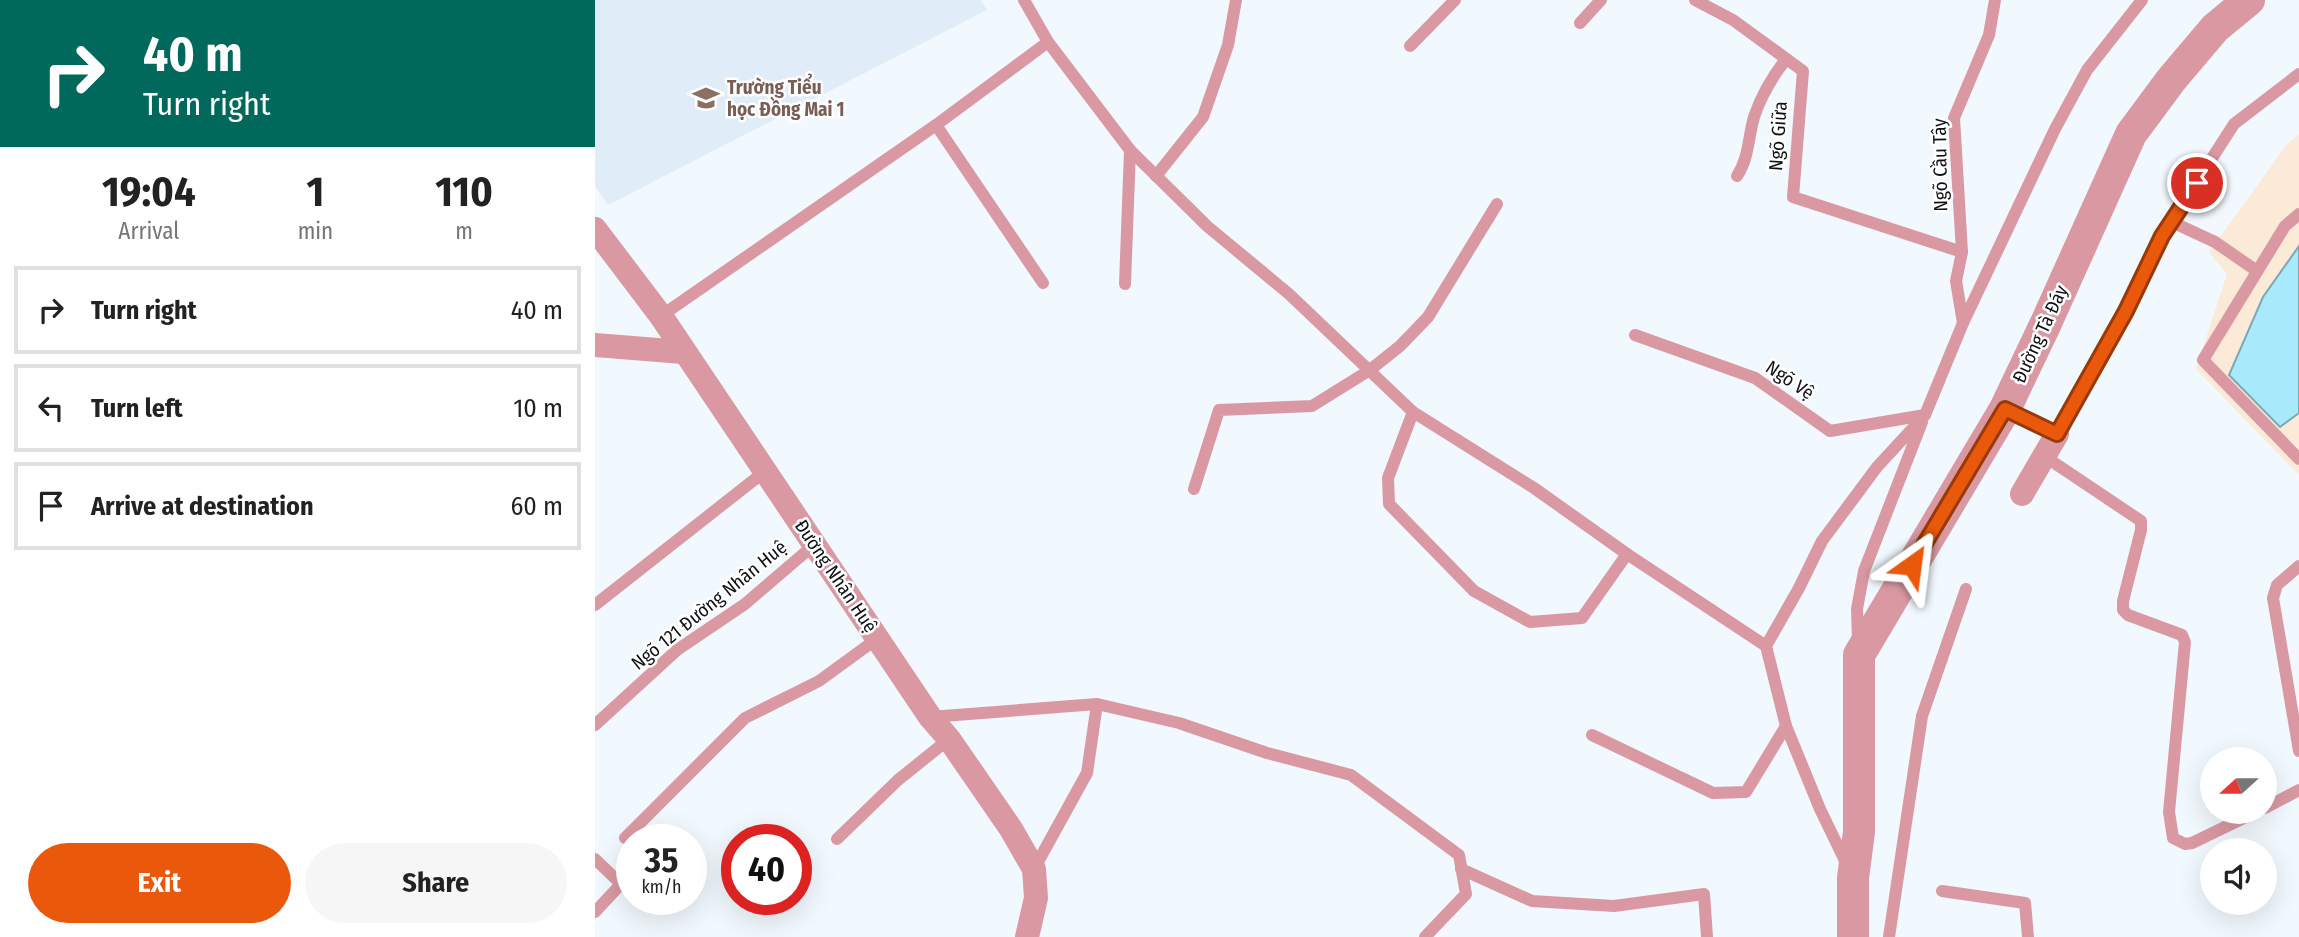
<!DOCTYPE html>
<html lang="en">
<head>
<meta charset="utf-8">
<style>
  body { margin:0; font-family:"Fira Sans Condensed",sans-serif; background:#f6f6f6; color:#222; height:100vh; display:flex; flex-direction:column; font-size:26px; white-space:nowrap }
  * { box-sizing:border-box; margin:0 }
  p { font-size:23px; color:#767676 }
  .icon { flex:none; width:38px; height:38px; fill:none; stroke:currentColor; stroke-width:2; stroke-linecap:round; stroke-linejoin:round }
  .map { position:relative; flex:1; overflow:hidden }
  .sheet { display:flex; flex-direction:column; background:#fff; width:595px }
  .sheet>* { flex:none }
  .hud { background:#00695c; color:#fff; overflow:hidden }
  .needle { width:46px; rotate:249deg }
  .tools { position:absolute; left:1605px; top:747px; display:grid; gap:14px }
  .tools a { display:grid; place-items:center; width:77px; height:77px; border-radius:50%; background:#fff; box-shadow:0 7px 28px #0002; font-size:35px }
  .speed { position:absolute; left:21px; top:824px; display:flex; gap:14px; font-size:35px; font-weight:700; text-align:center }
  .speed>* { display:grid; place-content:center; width:91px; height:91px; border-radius:50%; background:#fff; box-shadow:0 7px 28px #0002; line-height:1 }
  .speed small { font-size:18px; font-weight:400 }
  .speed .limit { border:10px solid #d22; background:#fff; color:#111 }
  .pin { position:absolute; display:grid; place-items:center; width:60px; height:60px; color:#fff; margin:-30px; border:4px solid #fff; border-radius:50%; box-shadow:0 2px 7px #0007 }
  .me { position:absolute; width:77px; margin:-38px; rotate:31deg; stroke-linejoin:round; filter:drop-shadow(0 0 5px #0008) }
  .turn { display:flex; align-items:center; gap:24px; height:147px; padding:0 28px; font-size:32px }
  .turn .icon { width:91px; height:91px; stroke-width:2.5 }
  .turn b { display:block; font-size:49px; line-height:60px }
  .eta { display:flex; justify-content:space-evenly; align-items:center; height:119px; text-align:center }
  .eta b { font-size:42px; font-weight:700; line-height:49px }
  .action { display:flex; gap:14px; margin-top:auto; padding:14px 28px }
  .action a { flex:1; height:80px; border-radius:42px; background:#ea580c; color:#fff; font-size:28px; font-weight:700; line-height:80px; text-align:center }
  .action a+a { background:#f6f6f6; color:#222 }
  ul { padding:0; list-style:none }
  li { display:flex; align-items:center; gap:21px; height:88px; margin:0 14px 10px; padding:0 14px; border:4px solid #e0e0e0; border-radius:0px }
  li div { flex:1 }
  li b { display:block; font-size:26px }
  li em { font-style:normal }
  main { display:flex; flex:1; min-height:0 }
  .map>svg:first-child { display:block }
  .commercial { fill:#fbead8 }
  .built { fill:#e0ecf7 }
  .water { fill:#a8eafb; stroke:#7aa9b5; stroke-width:2 }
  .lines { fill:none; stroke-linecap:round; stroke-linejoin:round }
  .service { stroke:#da99a2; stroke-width:12 }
  .minor { stroke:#da99a2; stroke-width:24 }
  .tertiary { stroke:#da99a2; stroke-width:32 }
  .route-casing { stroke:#983908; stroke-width:18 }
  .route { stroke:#ea580c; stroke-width:12 }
  .labels { text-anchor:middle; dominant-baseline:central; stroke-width:5; stroke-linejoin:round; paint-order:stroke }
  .education-label { font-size:19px; font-weight:bold; fill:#785e54; stroke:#fff; text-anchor:start }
  .street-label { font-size:19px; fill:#0e1012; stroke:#fff }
</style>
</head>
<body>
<main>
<section class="sheet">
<div class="hud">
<div class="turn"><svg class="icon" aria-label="right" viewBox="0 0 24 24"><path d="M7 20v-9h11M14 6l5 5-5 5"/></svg><div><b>40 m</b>Turn right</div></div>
</div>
<div class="eta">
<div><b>19:04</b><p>Arrival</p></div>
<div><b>1</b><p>min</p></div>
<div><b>110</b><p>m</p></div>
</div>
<ul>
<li><svg class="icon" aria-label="right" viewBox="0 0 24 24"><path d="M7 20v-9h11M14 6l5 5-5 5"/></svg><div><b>Turn right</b></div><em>40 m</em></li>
<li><svg class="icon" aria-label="left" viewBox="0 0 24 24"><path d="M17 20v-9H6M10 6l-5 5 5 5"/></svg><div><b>Turn left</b></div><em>10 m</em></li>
<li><svg class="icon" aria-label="arrive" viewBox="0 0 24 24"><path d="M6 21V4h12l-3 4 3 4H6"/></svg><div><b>Arrive at destination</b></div><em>60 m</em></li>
</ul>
<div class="action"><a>Exit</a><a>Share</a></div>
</section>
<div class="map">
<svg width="1704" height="937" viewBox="0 0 1704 937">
  <rect width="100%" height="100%" fill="#f1f8fe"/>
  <path class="commercial" d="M1704,134V475L1601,369L1632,274L1614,252L1693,143Z"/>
  <path class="built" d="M0,0H386L392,10L13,205L0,186Z"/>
  <path class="water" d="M1704,246V413L1685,427L1634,375L1668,297Z"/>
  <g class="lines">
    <g class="service">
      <path d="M429,0L453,42L535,150L612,226L694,294L818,412L939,488L1032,554L1171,646"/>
      <path d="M1100,0L1138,20L1208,71L1198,197L1367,252"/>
      <path d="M985,23L1006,0"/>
      <path d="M815,46L860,0"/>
      <path d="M341,125L448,283"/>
      <path d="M561,176L608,117L633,45L641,0"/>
      <path d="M1142,176C1154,158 1153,138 1159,117C1166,96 1177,77 1191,59"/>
      <path d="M1704,214L1690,226L1608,360L1704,459"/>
      <path d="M1577,222L1620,242L1662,271"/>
      <path d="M530,284L535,150"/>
      <path d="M66,316L341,125L453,42"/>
      <path d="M1368,323L1361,281L1367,252L1359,118L1394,35L1400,0"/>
      <path d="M1040,335L1160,378L1235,431L1330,415"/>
      <path d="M1411,409L1462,434L1531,311L1567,236L1639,124L1704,74"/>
      <path d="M818,412L793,478L794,504L879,591L935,622L987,618L1032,554"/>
      <path d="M1449,456L1546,521V530L1528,601V610L1533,615L1587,635L1590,642L1574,812L1578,838L1590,844L1597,843L1661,812"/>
      <path d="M599,489L624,410L717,406L775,370L805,346L833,317L902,204"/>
      <path d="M1704,566L1682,585L1678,598L1704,751"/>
      <path d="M0,605L169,472"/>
      <path d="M1263,640L1262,609L1269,571L1327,422"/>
      <path d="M335,717L502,704L584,723L672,753L756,775L864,855L871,894L830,937"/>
      <path d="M0,725L82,650L150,604L220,544"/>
      <path d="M997,735L1118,793L1151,792L1191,726"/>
      <path d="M1670,808L1704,790"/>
      <path d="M30,838L150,718L224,681L283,638"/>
      <path d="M242,839L303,780L354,739"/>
      <path d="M0,859L26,884L0,912"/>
      <path d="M1252,865L1225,809L1191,726L1171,646L1204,588L1227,541L1282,467L1330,415L1368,323L1460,129L1492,70L1547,0"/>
      <path d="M439,869L492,773L502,704"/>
      <path d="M866,869L937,901L1019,906L1109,894L1112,937"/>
      <path d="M1347,891L1430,903L1433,937"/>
      <path d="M1294,937L1327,716L1371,589"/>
    </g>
    <g class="minor">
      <path d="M0,229L66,316L335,717L354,739L416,829L439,869L441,898L432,937"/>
      <path d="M0,345L88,352"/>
      <path d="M1427,494L1462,434"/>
    </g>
    <path class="tertiary" d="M1258,937V878L1264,832V655L1410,409L1451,323L1536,134L1576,80L1620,28L1654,0"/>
  </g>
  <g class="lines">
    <defs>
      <path id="route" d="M1317,565L1410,409L1462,434L1531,311L1567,236L1602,183"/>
    </defs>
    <use href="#route" class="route-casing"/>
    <use href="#route" class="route"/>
  </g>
  <defs>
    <symbol id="school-bare" viewBox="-9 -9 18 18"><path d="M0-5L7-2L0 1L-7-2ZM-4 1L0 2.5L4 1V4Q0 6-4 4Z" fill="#8d6e63" stroke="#fff" stroke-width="2.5" paint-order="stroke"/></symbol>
  </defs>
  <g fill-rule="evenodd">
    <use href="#school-bare" x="92" y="79" width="38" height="38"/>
  </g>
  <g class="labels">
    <g class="education-label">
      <text x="132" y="87">Trường Tiểu<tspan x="132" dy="22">học Đồng Mai 1</tspan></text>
    </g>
    <g class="street-label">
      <text transform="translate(1183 136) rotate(-86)">Ngõ Giữa</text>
      <text transform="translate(1345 165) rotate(-91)">Ngõ Cầu Tây</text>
      <text transform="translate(1445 334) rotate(-65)">Đường Tà Đáy</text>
      <text transform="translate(1195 380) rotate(34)">Ngõ Vệ</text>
      <text transform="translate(241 576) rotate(56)">Đường Nhân Huệ</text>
      <text transform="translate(114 605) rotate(-39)">Ngõ 121 Đường Nhân Huệ</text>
    </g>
  </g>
</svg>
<div class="tools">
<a><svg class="needle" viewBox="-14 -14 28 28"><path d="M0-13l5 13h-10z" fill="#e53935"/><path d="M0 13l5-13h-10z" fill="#767676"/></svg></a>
<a><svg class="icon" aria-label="sound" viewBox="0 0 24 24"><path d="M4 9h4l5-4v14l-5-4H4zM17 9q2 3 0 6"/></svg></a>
</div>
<div class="speed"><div>35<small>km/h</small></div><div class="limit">40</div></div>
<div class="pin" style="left:1602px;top:183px;background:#d93025"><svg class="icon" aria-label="arrive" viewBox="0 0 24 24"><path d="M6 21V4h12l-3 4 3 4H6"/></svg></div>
<svg class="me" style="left:1317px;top:565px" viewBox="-20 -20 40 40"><path d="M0-17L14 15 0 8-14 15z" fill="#ea580c" stroke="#fff" stroke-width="4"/></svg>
</div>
</main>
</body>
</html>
